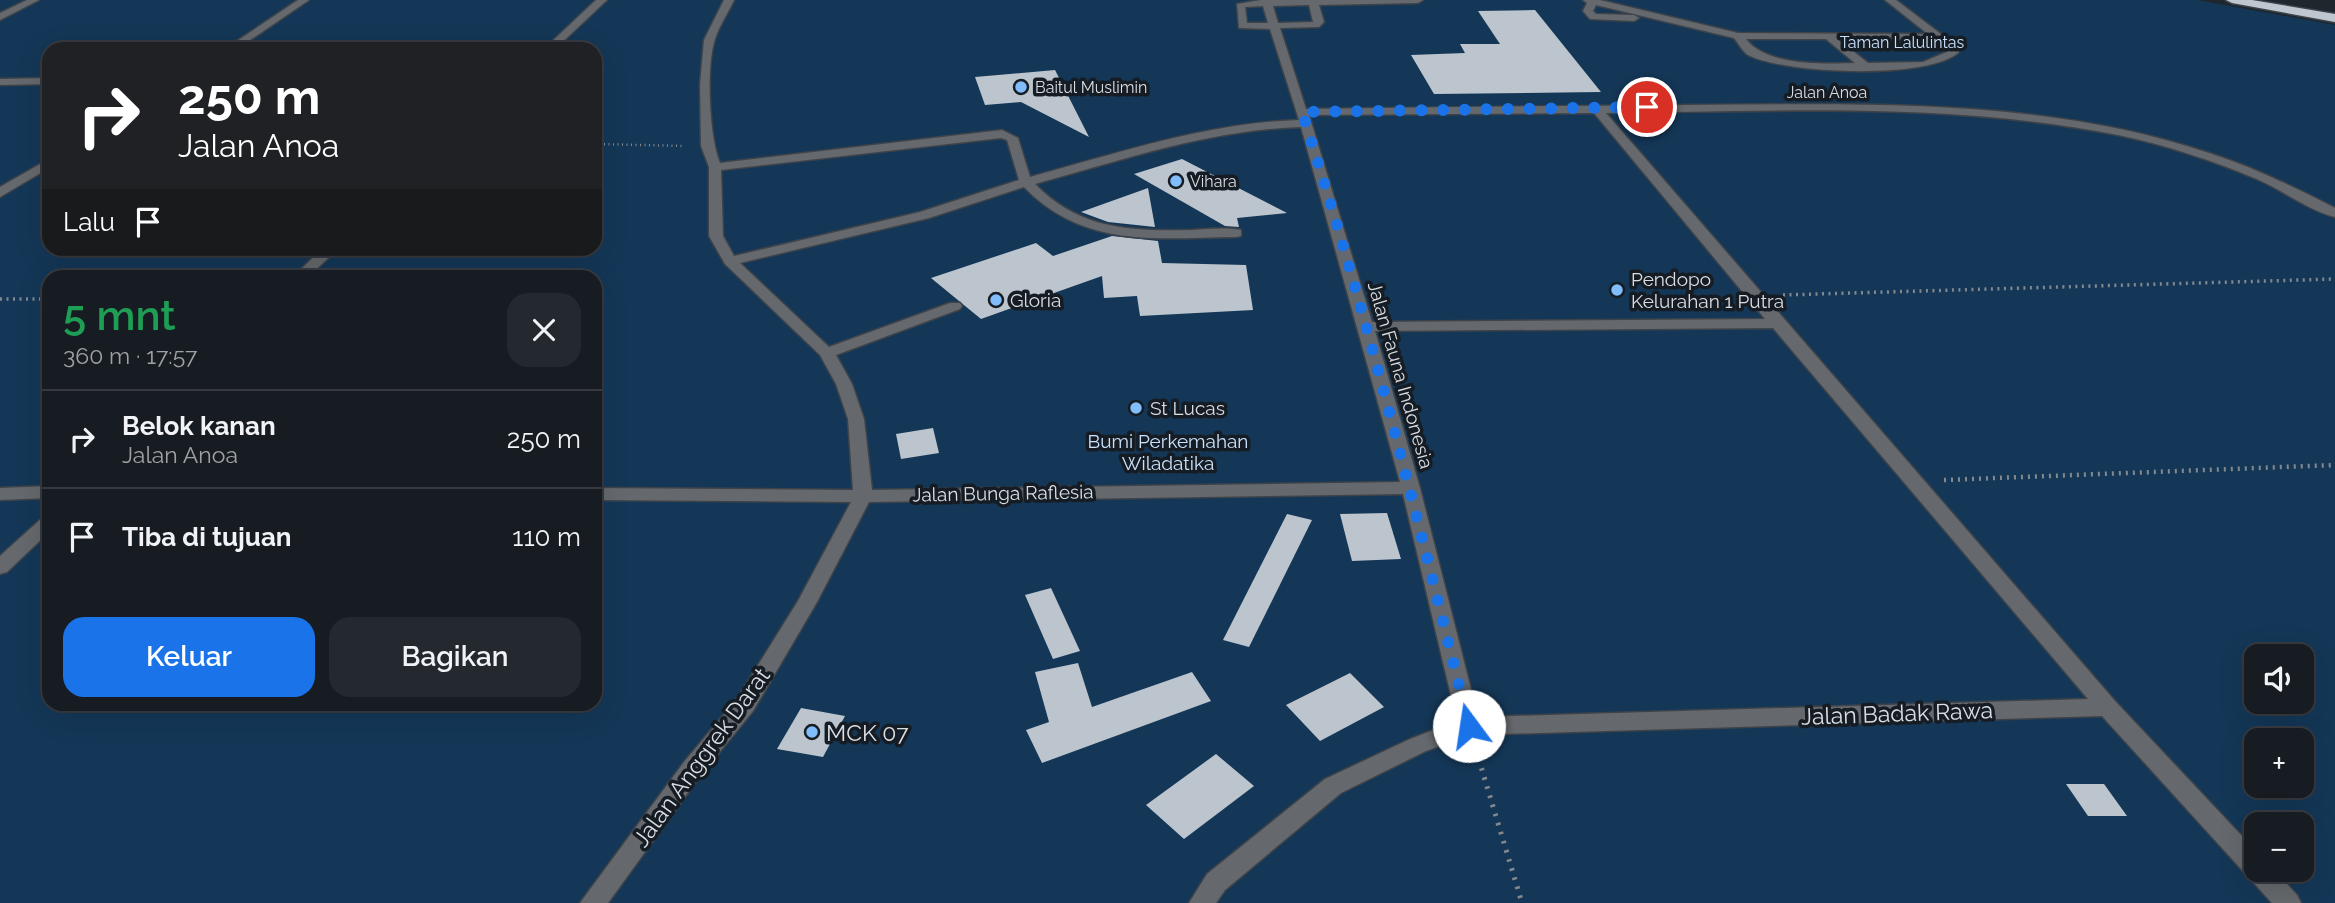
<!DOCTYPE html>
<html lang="id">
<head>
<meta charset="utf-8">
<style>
  body { margin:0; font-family:Raleway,sans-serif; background:#24292f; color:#f1f3f6; height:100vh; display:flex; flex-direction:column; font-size:26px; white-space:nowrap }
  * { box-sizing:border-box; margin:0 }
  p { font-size:23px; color:#9ea1a5 }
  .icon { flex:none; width:38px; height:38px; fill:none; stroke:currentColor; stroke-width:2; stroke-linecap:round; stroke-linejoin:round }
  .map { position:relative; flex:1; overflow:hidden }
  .panel { position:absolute; left:42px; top:270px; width:560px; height:441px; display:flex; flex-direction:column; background:#171c22; border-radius:21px; box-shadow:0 7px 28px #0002,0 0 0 2px #363a40 }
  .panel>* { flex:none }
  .guide { position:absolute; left:42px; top:42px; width:560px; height:214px; border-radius:21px; box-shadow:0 7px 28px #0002,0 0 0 2px #363a40; background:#202124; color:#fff; overflow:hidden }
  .fabs { position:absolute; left:2244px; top:644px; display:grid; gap:14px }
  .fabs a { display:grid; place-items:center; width:70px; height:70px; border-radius:14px; background:#171c22; box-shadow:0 7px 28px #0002,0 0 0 2px #363a40; font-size:35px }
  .pin { position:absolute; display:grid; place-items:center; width:60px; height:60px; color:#fff; margin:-30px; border:4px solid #fff; border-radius:50%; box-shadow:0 2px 7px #0007 }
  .me { position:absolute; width:77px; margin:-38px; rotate:346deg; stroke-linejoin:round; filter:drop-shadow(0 0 5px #0008) }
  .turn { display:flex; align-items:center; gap:24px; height:147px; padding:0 21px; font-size:32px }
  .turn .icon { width:91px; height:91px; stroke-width:2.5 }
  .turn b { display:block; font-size:49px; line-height:60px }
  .then { display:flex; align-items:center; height:66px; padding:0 21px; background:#0003; gap:14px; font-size:26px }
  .round { display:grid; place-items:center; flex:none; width:74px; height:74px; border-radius:21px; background:#24292f }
  .head { display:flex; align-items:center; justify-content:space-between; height:119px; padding:0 21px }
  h1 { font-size:42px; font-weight:600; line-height:52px; color:#1e9e55 }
  .primary-button { display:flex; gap:14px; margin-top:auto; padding:14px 21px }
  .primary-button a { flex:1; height:80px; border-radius:21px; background:#1a73e8; color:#fff; font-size:28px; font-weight:600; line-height:80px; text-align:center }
  .primary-button a+a { background:#24292f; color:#f1f3f6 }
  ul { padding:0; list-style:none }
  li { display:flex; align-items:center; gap:21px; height:98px; padding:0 21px; border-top:2px solid #363a40 }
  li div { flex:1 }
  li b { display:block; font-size:26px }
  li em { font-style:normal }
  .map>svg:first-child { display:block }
  .green { fill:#143757; fill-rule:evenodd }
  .building { fill:#bcc5ce }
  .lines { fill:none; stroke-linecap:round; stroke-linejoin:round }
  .minor-casing { stroke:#3d434a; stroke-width:3 }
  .highway-casing { stroke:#3d434a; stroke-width:3 }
  .path-far3 { stroke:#83898f; stroke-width:2.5; stroke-dasharray:1 3.5; stroke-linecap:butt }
  .path-far2 { stroke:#83898f; stroke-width:3.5; stroke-dasharray:2 4.5; stroke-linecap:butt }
  .path-far1 { stroke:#83898f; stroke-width:4.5; stroke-dasharray:2 5; stroke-linecap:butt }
  .path { stroke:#83898f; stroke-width:5; stroke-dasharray:2.5 7; stroke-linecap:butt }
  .minor { fill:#65686c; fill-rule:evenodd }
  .highway { fill:#bec7d0; fill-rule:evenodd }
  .route { stroke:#1a73e8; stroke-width:12; stroke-dasharray:0 21.6 }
  .poi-dot { fill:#80bdfa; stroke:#161c23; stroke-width:2.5 }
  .labels { text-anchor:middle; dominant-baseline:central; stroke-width:7; stroke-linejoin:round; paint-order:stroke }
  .far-park-label { font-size:16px; fill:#c7e0fb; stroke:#161c23 }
  .far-poi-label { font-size:16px; fill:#d9dee3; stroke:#161c23; text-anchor:start }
  .far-street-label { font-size:16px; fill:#d9dee3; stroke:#161c23 }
  .poi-label { font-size:19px; fill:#d9dee3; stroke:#161c23; text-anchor:start }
  .street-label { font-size:19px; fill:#d9dee3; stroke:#161c23 }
  .park-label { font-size:19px; fill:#c7e0fb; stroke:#161c23 }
  .near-street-label { font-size:23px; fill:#d9dee3; stroke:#161c23 }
  .near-poi-label { font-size:23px; fill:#d9dee3; stroke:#161c23; text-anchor:start }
</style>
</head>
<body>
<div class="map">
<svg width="2335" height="903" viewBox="0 0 2335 903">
  <rect width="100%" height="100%" fill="#1f262d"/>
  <path class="green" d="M0,0H2197L2335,25V903H0ZM49,49H595V248H49ZM49,276H595V704H49ZM2256,656H2301V702H2256ZM2256,740H2301V786H2256ZM2256,824H2301V870H2256Z"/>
  <g class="building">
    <path d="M1535,10L1601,92L1434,94L1411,55L1465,53L1460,44H1500L1478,11Z"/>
    <path d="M1055,70L1089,137L1021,102L985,105L975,77Z"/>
    <path d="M1182,159L1287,213L1237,218L1239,227L1225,226L1134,174Z"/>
    <path d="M1148,188L1155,227L1108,222L1081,212Z"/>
    <path d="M1112,236L1158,241L1162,263L1246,265L1253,310L1140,316L1137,296L1104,298L1102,276L981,319L931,278L1036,243L1053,256Z"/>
    <path d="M933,428L939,453L901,459L896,434Z"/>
    <path d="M1387,513L1401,559L1352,561L1340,514Z"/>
    <path d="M1287,514L1312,520L1249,647L1223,640Z"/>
    <path d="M1051,588L1080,651L1053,659L1025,595Z"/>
    <path d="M1078,663L1092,707L1192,672L1211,701L1042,763L1026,730L1049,722L1035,672Z"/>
    <path d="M1350,673L1384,707L1320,741L1286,705Z"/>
    <path d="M801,708L845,716L823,757L777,749Z"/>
    <path d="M1216,754L1254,786L1184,839L1146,805Z"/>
    <path d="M2066,784H2104L2127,816H2088Z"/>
  </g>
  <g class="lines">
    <defs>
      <g id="minor">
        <path d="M27,0H39L0,20V13Z"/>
        <path d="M298,0H309L237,49H225Z"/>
        <path d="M596,0H607L555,49H544Z"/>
        <path d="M724,0H734C728,13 719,26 715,39C706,66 709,137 720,163L1002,130L1018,138L1030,177C1119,153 1206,123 1299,120L1270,29L1239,28L1237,4L1261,0H1423L1418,3L1319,5L1324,22L1319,27L1280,28L1306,109C1433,107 1560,106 1686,105C1859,104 2043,97 2209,153C2253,167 2294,187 2335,208V217C2308,210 2284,191 2259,180C2214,161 2166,145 2118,135C1951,102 1775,111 1606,113L2115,701L2256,851V870H2274L2297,895L2301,903H2272L2102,716L1470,735L1426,751L1341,793L1225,890L1216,903H1189L1207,874L1325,779L1410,739L1457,721L1403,494L869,502L817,602L753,711L700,776L608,903H580L684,762L737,699L798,601L851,502L595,500V488L853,490L848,419L836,384L820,355L725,264L709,236V167L701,146L700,85L704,40ZM1309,5L1313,22L1278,23L1273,6ZM1263,6L1268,23H1247L1245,7ZM1594,113L1765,319L1372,322L1309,115ZM1301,127L1400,482L872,490L864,419L852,384L836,355L960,309L962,306L960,303H950L829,347L740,263L929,218L1024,187C1084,249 1157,238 1236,237L1241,236V230C1225,227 1207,229 1192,230C1130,231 1080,230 1035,184C1123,160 1209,130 1301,127ZM1001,138L1007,140L1019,180L920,212L734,256L723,236L721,170ZM1773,328L2088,699L1478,717L1420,488L1375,331Z"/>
        <path d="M1583,0H1600L1738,33L1928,34L1885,0H1896L1958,47L1959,52C1929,80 1785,74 1748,55C1743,52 1738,43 1734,38L1596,5L1593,11L1596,14L1634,15L1639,18L1634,21L1590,19L1583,11L1587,3ZM1746,39H1826L1855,63C1824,64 1766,66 1746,39ZM1839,40H1936L1949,51L1923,62L1868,63Z"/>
        <path d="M49,78V84L0,85V79Z"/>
        <path d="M49,159V168L0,197V187Z"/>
        <path d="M323,248H339L309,276H294Z"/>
        <path d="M49,486V498L0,500V488Z"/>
        <path d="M49,516V532L7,572L0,574V556L42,518Z"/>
      </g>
      <path id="highway" d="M2226,0H2252L2335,14V22L2232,3Z"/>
    </defs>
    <use href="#minor" class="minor-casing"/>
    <use href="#highway" class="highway-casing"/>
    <path class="path-far3" d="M595,144L685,146"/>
    <g class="path-far2">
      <path d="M1783,295L2335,279"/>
      <path d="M0,299H49"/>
    </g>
    <path class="path-far1" d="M1944,480L2335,465"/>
    <path class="path" d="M1476,750L1522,903"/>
    <use href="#minor" class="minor"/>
    <use href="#highway" class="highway"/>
  </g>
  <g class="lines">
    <path class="route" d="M1469,726C1418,520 1367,314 1302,112L1647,107"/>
  </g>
  <g class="poi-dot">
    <circle cx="1021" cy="87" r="7"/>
    <circle cx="1176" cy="181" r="7"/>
    <circle cx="1617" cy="290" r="7"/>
    <circle cx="996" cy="300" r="7"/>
    <circle cx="1136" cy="408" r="7"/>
    <circle cx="812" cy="732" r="7"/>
  </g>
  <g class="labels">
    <g class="far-park-label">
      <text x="1902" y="42">Taman Lalulintas</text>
    </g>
    <g class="far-poi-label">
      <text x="1035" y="87">Baitul Muslimin</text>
      <text x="1190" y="181">Vihara</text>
    </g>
    <g class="far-street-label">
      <text x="1827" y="92">Jalan Anoa</text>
    </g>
    <g class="poi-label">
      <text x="1631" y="279">Pendopo<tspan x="1631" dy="22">Kelurahan 1 Putra</tspan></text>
      <text x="1010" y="300">Gloria</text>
      <text x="1150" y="408">St Lucas</text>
    </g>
    <g class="street-label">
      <text transform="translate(1401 375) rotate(74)">Jalan Fauna Indonesia</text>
      <text transform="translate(1003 493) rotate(-1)">Jalan Bunga Raflesia</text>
    </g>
    <g class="park-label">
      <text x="1168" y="441">Bumi Perkemahan<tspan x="1168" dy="22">Wiladatika</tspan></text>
    </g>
    <g class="near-street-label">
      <text transform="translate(1897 713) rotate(-2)">Jalan Badak Rawa</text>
      <text transform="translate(701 757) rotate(-54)">Jalan Anggrek Darat</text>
    </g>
    <g class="near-poi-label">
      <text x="826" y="732">MCK 07</text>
    </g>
  </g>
</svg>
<div class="fabs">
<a><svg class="icon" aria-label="sound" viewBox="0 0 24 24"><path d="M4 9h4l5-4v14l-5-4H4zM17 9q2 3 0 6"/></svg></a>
<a>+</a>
<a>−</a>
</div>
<div class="pin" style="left:1647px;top:107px;background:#d93025"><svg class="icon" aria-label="arrive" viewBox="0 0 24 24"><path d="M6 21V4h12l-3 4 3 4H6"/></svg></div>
<svg class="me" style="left:1469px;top:726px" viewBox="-20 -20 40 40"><circle r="19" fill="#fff"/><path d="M0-13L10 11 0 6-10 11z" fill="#1a73e8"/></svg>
<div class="guide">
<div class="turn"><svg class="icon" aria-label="right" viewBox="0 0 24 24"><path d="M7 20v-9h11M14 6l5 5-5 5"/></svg><div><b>250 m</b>Jalan Anoa</div></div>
<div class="then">Lalu<svg class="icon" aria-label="arrive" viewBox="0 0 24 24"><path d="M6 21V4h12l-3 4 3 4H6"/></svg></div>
</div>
<section class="panel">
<div class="head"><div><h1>5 mnt</h1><p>360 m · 17:57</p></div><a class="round"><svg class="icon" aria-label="close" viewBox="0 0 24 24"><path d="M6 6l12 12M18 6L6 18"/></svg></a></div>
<ul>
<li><svg class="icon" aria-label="right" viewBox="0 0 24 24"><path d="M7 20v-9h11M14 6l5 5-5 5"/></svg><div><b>Belok kanan</b><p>Jalan Anoa</p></div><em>250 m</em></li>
<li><svg class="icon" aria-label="arrive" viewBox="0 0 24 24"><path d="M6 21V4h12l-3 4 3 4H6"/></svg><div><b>Tiba di tujuan</b></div><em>110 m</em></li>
</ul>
<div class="primary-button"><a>Keluar</a><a>Bagikan</a></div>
</section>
</div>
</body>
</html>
